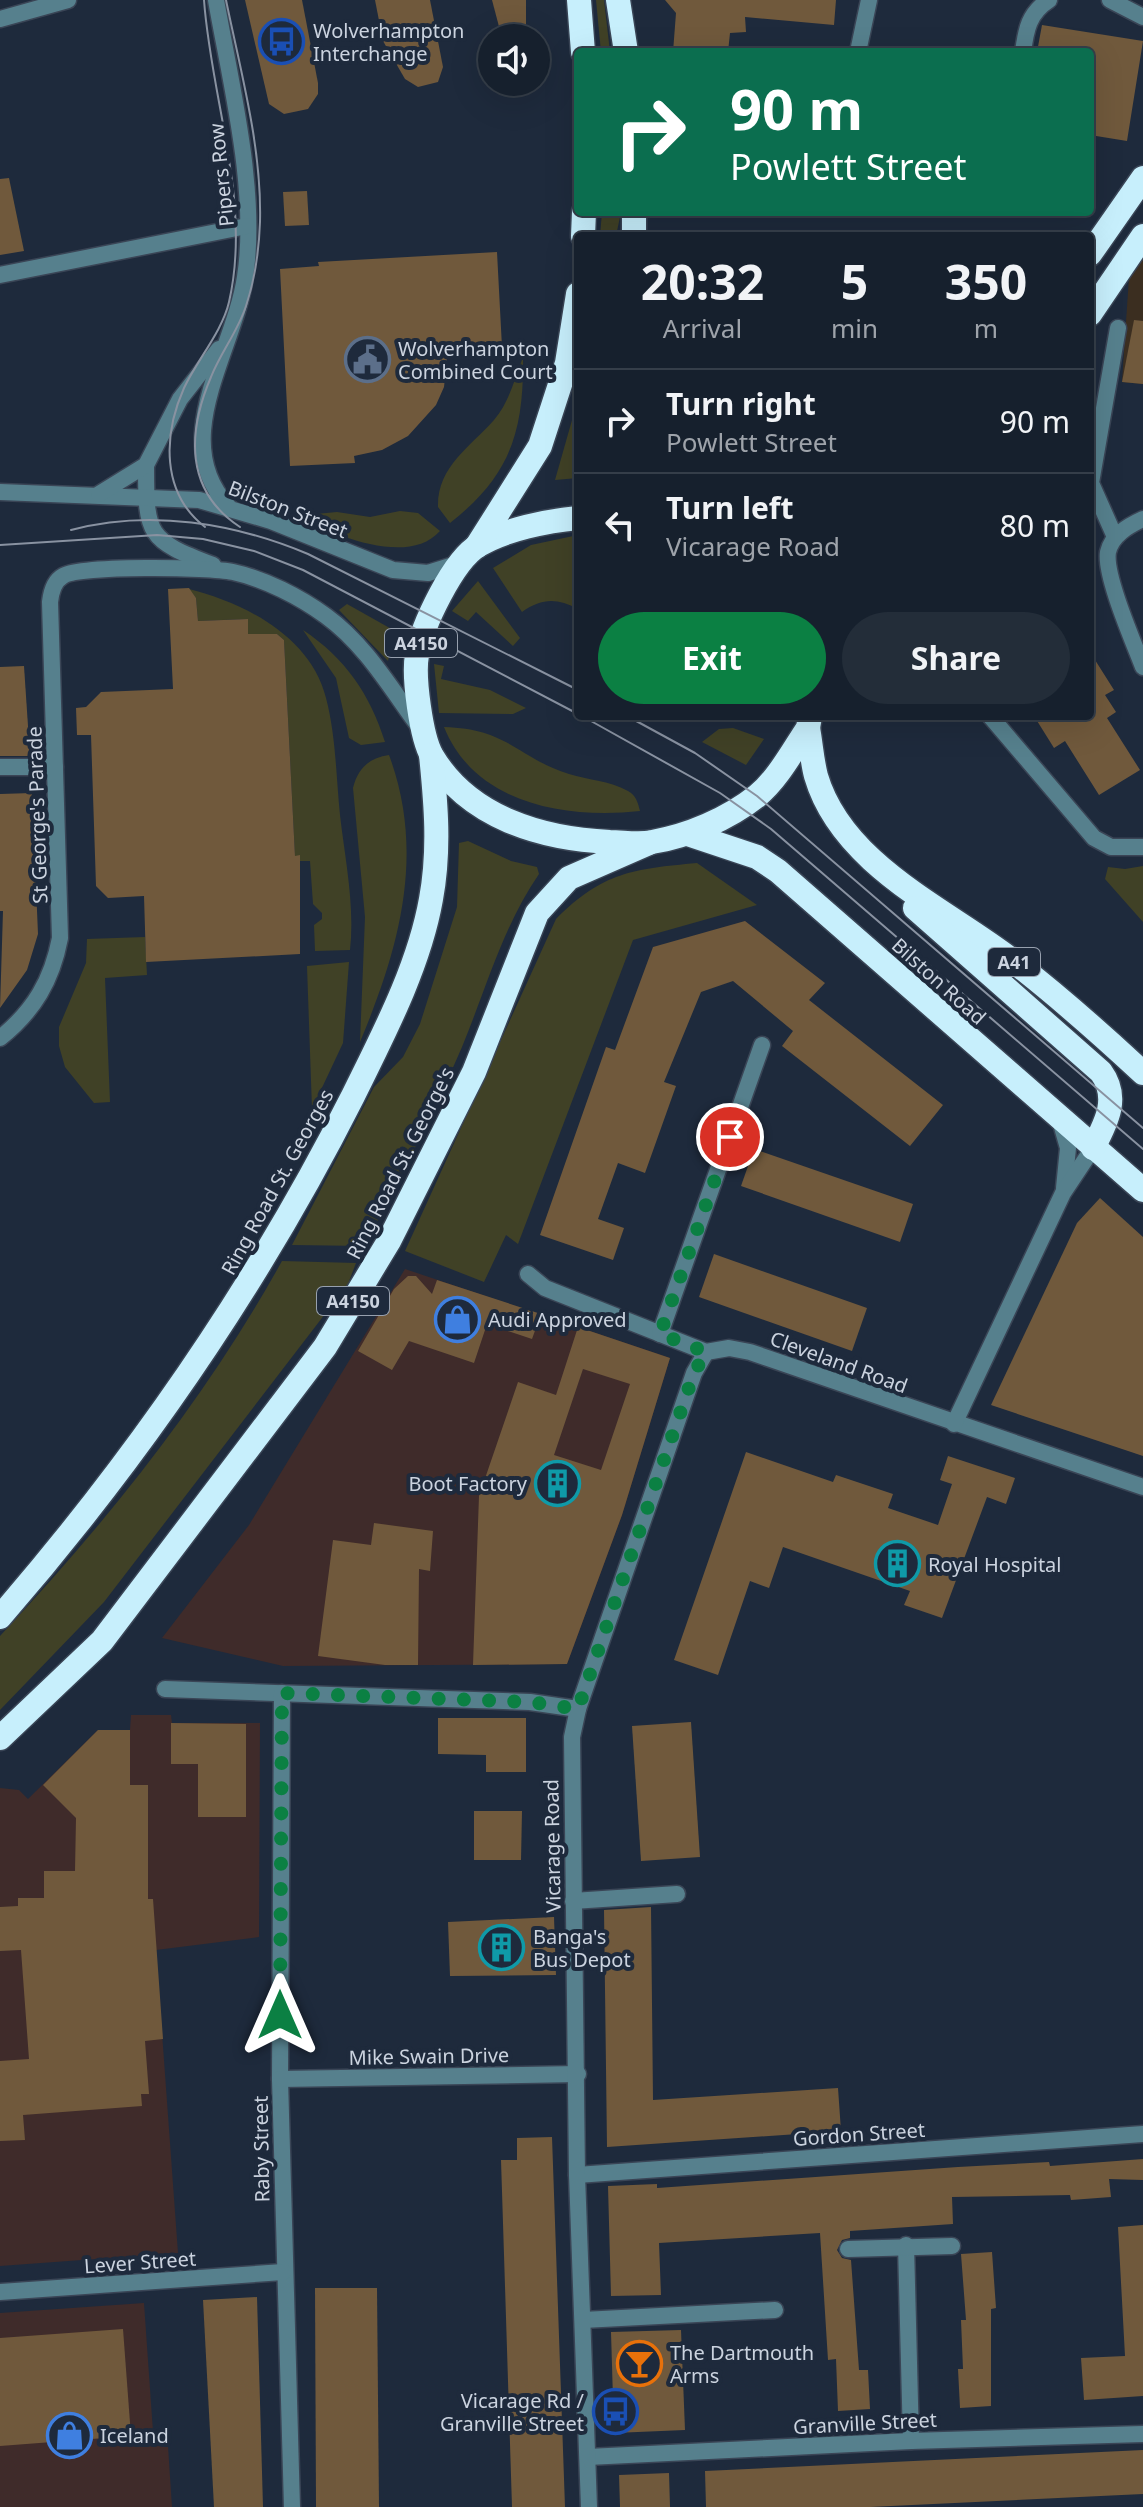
<!DOCTYPE html>
<html lang="en">
<head>
<meta charset="utf-8">
<style>
  body { margin:0; font-family:"Noto Sans",sans-serif; background:#232d39; color:#f1f3f6; height:100vh; display:flex; flex-direction:column; font-size:30px; white-space:nowrap }
  * { box-sizing:border-box; margin:0 }
  p { font-size:26px; color:#9ea3aa }
  .icon { flex:none; width:44px; height:44px; fill:none; stroke:currentColor; stroke-width:2; stroke-linecap:round; stroke-linejoin:round }
  .map { position:relative; flex:1; overflow:hidden }
  .details { position:absolute; left:574px; top:232px; width:520px; height:488px; display:flex; flex-direction:column; background:#16202d; border-radius:8px; box-shadow:0 8px 32px #0002,0 0 0 2px #353e49 }
  .details>* { flex:none }
  .top-card { position:absolute; left:574px; top:48px; width:520px; height:168px; border-radius:8px; box-shadow:0 8px 32px #0002,0 0 0 2px #353e49; background:#0b6e4f; color:#fff; overflow:hidden }
  .fabs { position:absolute; left:478px; top:24px; display:grid; gap:16px }
  .fabs a { display:grid; place-items:center; width:72px; height:72px; border-radius:50%; background:#16202d; box-shadow:0 8px 32px #0002,0 0 0 2px #353e49; font-size:40px }
  .pin { position:absolute; display:grid; place-items:center; width:68px; height:68px; color:#fff; margin:-34px; border:4px solid #fff; border-radius:50%; box-shadow:0 2px 8px #0007 }
  .me { position:absolute; width:88px; margin:-44px; rotate:0deg; stroke-linejoin:round; filter:drop-shadow(0 0 6px #0008) }
  .turn { display:flex; align-items:center; gap:28px; height:168px; padding:0 24px; font-size:36px }
  .turn .icon { width:104px; height:104px; stroke-width:2.5 }
  .turn b { display:block; font-size:56px; line-height:68px }
  .eta { display:flex; justify-content:space-evenly; align-items:center; height:136px; text-align:center }
  .eta b { font-size:48px; font-weight:700; line-height:56px }
  .primary-button { display:flex; gap:16px; margin-top:auto; padding:16px 24px }
  .primary-button a { flex:1; height:92px; border-radius:48px; background:#0b8043; color:#fff; font-size:32px; font-weight:700; line-height:92px; text-align:center }
  .primary-button a+a { background:#232d39; color:#f1f3f6 }
  ul { padding:0; list-style:none }
  li { display:flex; align-items:center; gap:24px; height:104px; padding:0 24px; border-top:2px solid #353e49 }
  li div { flex:1 }
  li b { display:block; font-size:30px }
  li em { font-style:normal }
  .map>svg:first-child { display:block }
  .commercial { fill:#3f2b2a }
  .industrial { fill:#3b2e20 }
  .green { fill:#404126 }
  .building { fill:#70593c; fill-rule:evenodd }
  .lines { fill:none; stroke-linecap:round; stroke-linejoin:round }
  .street-casing { stroke:#3a4556; stroke-width:19 }
  .highway-casing { stroke:#3a4556; stroke-width:27 }
  .street { stroke:#56808d; stroke-width:16 }
  .highway { stroke:#c7effc; stroke-width:24 }
  .tram { stroke:#8992a1; stroke-width:2 }
  .route { stroke:#0b8043; stroke-width:14; stroke-dasharray:0 25.2 }
  .labels { text-anchor:middle; dominant-baseline:central; stroke-width:8; stroke-linejoin:round; paint-order:stroke }
  .shield { fill:#1e2a3c; stroke:#97a0ae; stroke-width:2 }
  .shield-label { font-size:18px; font-weight:bold; fill:#cbd3df }
  .poi-label { font-size:20px; fill:#cbd3df; stroke:#1e2a3c; text-anchor:start }
  .street-label { font-size:20px; fill:#cbd3df; stroke:#1e2a3c }
</style>
</head>
<body>
<div class="map">
<svg width="1143" height="2507" viewBox="0 0 1143 2507">
  <rect width="100%" height="100%" fill="#1e2a3c"/>
  <g class="commercial">
    <path d="M405,1269L670,1358L622,1515L567,1664L283,1666L162,1638L249,1525Z"/>
    <path d="M131,1715H171L172,1723H260L259,1937L156,1950L178,2253L0,2266V1788L19,1790L28,1799L98,1730H130Z"/>
    <path d="M144,2303L154,2446H168L172,2507H0V2313Z"/>
  </g>
  <path class="industrial" d="M1143,248V384L1122,382L1129,277Z"/>
  <g class="green">
    <path d="M596,0H604L610,52H601Z"/>
    <path d="M602,212H621L616,236H600Z"/>
    <path d="M523,357C524,432 510,476 450,523L438,507C437,467 470,447 494,420C509,403 515,378 523,357Z"/>
    <path d="M578,399V478L555,480Z"/>
    <path d="M400,511L418,513L440,531C407,568 331,533 295,516L337,512L370,517Z"/>
    <path d="M578,535V609C557,598 542,598 522,612L493,568L531,545Z"/>
    <path d="M478,581L520,638L513,646L476,612L468,621L452,611Z"/>
    <path d="M189,589C245,603 311,637 326,698C336,736 336,776 340,815C345,859 355,905 350,950L315,951L314,925L322,919V913L313,904L310,861H300V856H295L284,640L277,634H248L247,619L198,621L196,598Z"/>
    <path d="M347,604L395,631L388,661L339,610Z"/>
    <path d="M303,630C345,658 370,694 385,742L361,745L349,738L336,678Z"/>
    <path d="M434,664L444,666L441,679L490,690L526,708L513,714L439,713Z"/>
    <path d="M444,727C509,729 516,757 569,774C588,780 611,781 628,791C636,795 638,803 640,811C565,819 475,804 444,727Z"/>
    <path d="M733,728L764,739L746,765L702,742L719,729Z"/>
    <path d="M389,755C426,854 399,949 360,1042L365,917L353,788C358,768 369,758 389,755Z"/>
    <path d="M468,841L511,861L537,867L539,874C503,926 486,989 462,1047C433,1115 399,1180 365,1246L292,1245L374,1087L403,1057L420,1024L457,907L459,843Z"/>
    <path d="M697,863L757,905L633,940L518,1244L506,1235L484,1282L405,1251L556,919C603,872 633,869 697,863Z"/>
    <path d="M1143,866V922L1105,879L1108,867L1125,869Z"/>
    <path d="M145,937L147,975L105,978L110,1102L94,1103L65,1067L59,1046V1027L86,963L87,939Z"/>
    <path d="M349,962L343,1043L312,1109L307,966Z"/>
    <path d="M282,1261L356,1263L348,1284L104,1602L0,1710V1636C107,1522 206,1398 282,1261Z"/>
  </g>
  <g class="building">
    <path d="M245,0H302L318,83V94L308,109L284,114L269,104Z"/>
    <path d="M375,0H430L443,67L438,82L418,87L405,79L383,41Z"/>
    <path d="M492,0H526V38H502Z"/>
    <path d="M665,0H836L834,25L745,17L746,32L730,33L728,52H673L676,13Z"/>
    <path d="M1042,25L1143,41L1127,141L1090,135V52H1037Z"/>
    <path d="M9,178L24,251L0,255V179Z"/>
    <path d="M307,191L309,225L285,226L283,192Z"/>
    <path d="M497,252L502,347L448,350L444,387L436,405L408,436L382,450L354,456L355,463L290,466L280,269L319,266L318,262Z"/>
    <path d="M1134,320L1143,321V384L1122,382Z"/>
    <path d="M189,588L196,598L198,621L248,619V634H277L284,640L295,856L300,855V954L146,962L144,896L108,898L96,886L91,735H77L76,708L86,707L101,692L173,689L168,589Z"/>
    <path d="M1090,652L1114,690L1105,695L1116,712L1107,718L1140,770L1099,795L1065,741L1054,748L1034,716H1090Z"/>
    <path d="M24,666L30,756H0V667Z"/>
    <path d="M32,793L38,934L27,970L0,1008L3,911H0V794Z"/>
    <path d="M745,921L825,983L809,1000L943,1105L910,1146L782,1046L793,1031L733,981L701,992L664,1082L676,1086L645,1173L618,1163L598,1219L624,1228L613,1260L540,1235L606,1047L615,1050L653,947Z"/>
    <path d="M754,1149L913,1204L900,1242L741,1186Z"/>
    <path d="M1100,1198L1143,1237V1456L991,1405L1077,1223Z"/>
    <path d="M714,1254L867,1308L852,1351L699,1297Z"/>
    <path d="M408,1276H416L432,1294L437,1280L541,1314L532,1339L487,1324L474,1363L409,1341L392,1370L358,1351L394,1289Z"/>
    <path d="M578,1327L670,1358L622,1515L567,1664L473,1665L479,1496L518,1382L556,1395ZM583,1369L630,1384L601,1470L554,1455Z"/>
    <path d="M746,1452L833,1482L836,1475L893,1494L888,1508L938,1525L952,1484L940,1480L948,1456L1015,1478L1006,1504L987,1497L942,1618L904,1605L910,1591L783,1547L769,1588L750,1581L718,1675L674,1660Z"/>
    <path d="M374,1523L433,1531L430,1571L419,1569L418,1665H385L318,1656L333,1540L371,1545Z"/>
    <path d="M438,1718H526V1772H486V1755L438,1754Z"/>
    <path d="M691,1722L700,1857L641,1861L632,1726Z"/>
    <path d="M171,1723L246,1724V1817H198V1764H171Z"/>
    <path d="M98,1730H130V1785H148V1899H153L163,2039L145,2041L149,2094H141L142,2106L23,2115L25,2140L0,2141V2061L29,2059L21,1950L0,1951V1907L18,1906V1898H44V1871H75L76,1818L43,1785Z"/>
    <path d="M474,1811H522L521,1860H474Z"/>
    <path d="M651,1907L653,2100L838,2088L841,2131L607,2147L604,1910Z"/>
    <path d="M554,1917L556,1975L450,1976L448,1922Z"/>
    <path d="M552,2137L565,2507H512L501,2160H517V2138Z"/>
    <path d="M1143,2159V2180L1109,2179L1111,2197L1071,2200L1070,2195L952,2197L953,2224L850,2231V2238L842,2240L837,2250L842,2258L851,2260L859,2370H868L870,2409L838,2411L836,2359L828,2360L820,2233L659,2243L661,2295L611,2296L608,2186L657,2184V2188L958,2167L1049,2162L1050,2166Z"/>
    <path d="M1143,2225V2396L1084,2400L1081,2358L1125,2356L1118,2227Z"/>
    <path d="M992,2252L996,2308L991,2309V2406L960,2408L958,2369H963L961,2320H966L961,2254Z"/>
    <path d="M315,2288H377L379,2507H316Z"/>
    <path d="M257,2297L263,2507H214L203,2300Z"/>
    <path d="M123,2329L131,2436L0,2446V2338Z"/>
    <path d="M681,2330L685,2430L614,2433L611,2332Z"/>
    <path d="M1143,2450V2494L870,2507H706L705,2471Z"/>
    <path d="M669,2473L670,2507H620L619,2475Z"/>
  </g>
  <g class="lines">
    <defs>
      <g id="street">
        <path d="M216,0C231,85 258,192 245,277C234,352 167,439 228,506"/>
        <path d="M1110,0L1143,17"/>
        <path d="M0,19L68,0"/>
        <path d="M858,52L869,0"/>
        <path d="M1023,52C1026,29 1029,13 1049,0"/>
        <path d="M0,275L247,226"/>
        <path d="M146,465C146,535 147,540 213,565"/>
        <path d="M0,492L199,500L271,521L393,570L428,573L460,563"/>
        <path d="M99,494L146,465L180,399L219,349"/>
        <path d="M1143,519C1128,526 1112,535 1108,552C1104,575 1134,643 1143,667"/>
        <path d="M1115,537L1091,483L1118,328"/>
        <path d="M990,716L1094,838L1111,847H1143"/>
        <path d="M0,767H55"/>
        <path d="M0,1038C34,1011 52,980 60,938L50,602C51,593 54,581 63,576C78,565 211,567 233,572C265,579 300,597 326,616C366,645 391,689 420,728"/>
        <path d="M1060,1120L1068,1148L1064,1188"/>
        <path d="M528,1274L545,1288L706,1352L729,1348L750,1352L1143,1487"/>
        <path d="M660,1334L762,1045"/>
        <path d="M954,1424L1063,1193L1093,1148"/>
        <path d="M165,1689L530,1702L578,1709"/>
        <path d="M282,1693L280,2079L292,2507"/>
        <path d="M573,1901L677,1894"/>
        <path d="M280,2079L578,2074"/>
        <path d="M577,2175L1143,2134"/>
        <path d="M906,2245L911,2441"/>
        <path d="M848,2249L952,2246"/>
        <path d="M0,2292L283,2272"/>
        <path d="M583,2320L775,2310"/>
        <path d="M588,2457L911,2441L1143,2434"/>
        <path d="M589,2507L577,2175L572,1737L578,1709L694,1373L706,1352"/>
      </g>
      <g id="highway">
        <path d="M579,0L583,52"/>
        <path d="M618,0L626,52"/>
        <path d="M583,236L584,212"/>
        <path d="M634,236V212"/>
        <path d="M1090,254L1143,178"/>
        <path d="M1090,314L1143,236"/>
        <path d="M578,518C547,521 506,529 479,545C453,560 422,626 417,655C413,676 421,737 432,756C469,818 542,839 610,842C623,842 639,845 652,842C688,836 728,819 757,796C778,779 793,750 808,728L810,716"/>
        <path d="M477,546L540,446L567,363L578,294"/>
        <path d="M808,728C811,744 812,761 816,776C842,865 946,909 1013,961C1058,996 1101,1034 1143,1073"/>
        <path d="M688,834L757,857L778,871L1143,1190"/>
        <path d="M915,908L1101,1072C1120,1098 1106,1123 1093,1148"/>
        <path d="M0,1617C138,1458 258,1284 353,1096C383,1035 419,967 431,899C440,850 436,804 431,755"/>
        <path d="M0,1738L102,1641L325,1347L389,1241L474,1072L537,913L569,878L649,843"/>
      </g>
    </defs>
    <use href="#street" class="street-casing"/>
    <use href="#highway" class="highway-casing"/>
    <use href="#street" class="street"/>
    <use href="#highway" class="highway"/>
    <g class="tram">
      <path d="M204,0C211,100 252,202 229,302C222,332 197,360 184,388C163,435 161,493 205,527"/>
      <path d="M226,0C241,73 262,148 260,222C259,251 255,279 246,306C238,331 221,352 211,377C187,433 185,491 240,527"/>
      <path d="M71,530C150,509 234,523 308,554L578,690"/>
      <path d="M0,545L157,535L203,539L254,551L303,570L578,714"/>
      <path d="M582,716L720,793L771,829L1143,1149"/>
      <path d="M627,716L695,753L757,796L1143,1128"/>
    </g>
  </g>
  <g class="lines">
    <path class="route" d="M280,2015L282,1693L530,1702L578,1709L694,1373L706,1352L660,1334L730,1137"/>
  </g>
  <defs>
    <symbol id="bus-ring" viewBox="-11 -11 22 22"><circle r="9.5" fill="#1e2a3c" stroke="#1a4fb4" stroke-width="1.5"/><path d="M-5-6H5V4H4V6H2V4H-2V6H-4V4H-5ZM-3.5-4V0h7V-4ZM-3.5 1.2v1.5H-2V1.2ZM2 1.2v1.5H3.5V1.2Z" fill="#1a4fb4"/></symbol>
    <symbol id="civic-ring" viewBox="-11 -11 22 22"><circle r="9.5" fill="#1e2a3c" stroke="#5c6f8a" stroke-width="1.5"/><path d="M-.6-6.5H3V-4.5H.6V-3L4-1V1h2V6H-6V1h2V-1L-.6-3ZM-1.2 2.5V6h2.4V2.5Z" fill="#5c6f8a"/></symbol>
    <symbol id="shop-ring" viewBox="-11 -11 22 22"><circle r="9.5" fill="#1e2a3c" stroke="#3f7fe0" stroke-width="1.5"/><path d="M-5-2.5h2.3a2.7 3.5 0 0 1 5.4 0H5L5.5 6h-11ZM-1.5-2.5h3a1.5 2.3 0 0 0-3 0Z" fill="#3f7fe0"/></symbol>
    <symbol id="building-ring" viewBox="-11 -11 22 22"><circle r="9.5" fill="#1e2a3c" stroke="#0f9aa8" stroke-width="1.5"/><path d="M-4-6H4V6H1V3H-1V6H-4ZM-2.5-4.3h1.7v1.8h-1.7ZM.8-4.3h1.7v1.8H.8ZM-2.5-1h1.7V.8h-1.7ZM.8-1h1.7V.8H.8Z" fill="#0f9aa8"/></symbol>
    <symbol id="bar-ring" viewBox="-11 -11 22 22"><circle r="9.5" fill="#1e2a3c" stroke="#e8710a" stroke-width="1.5"/><path d="M-6-5H6L.8 .8V4.5H3.5V6h-7V4.5H-.8V.8Z" fill="#e8710a"/></symbol>
  </defs>
  <g fill-rule="evenodd">
    <use href="#bus-ring" x="256" y="16" width="51" height="51"/>
    <use href="#civic-ring" x="342" y="334" width="51" height="51"/>
    <use href="#shop-ring" x="432" y="1294" width="51" height="51"/>
    <use href="#building-ring" x="532" y="1458" width="51" height="51"/>
    <use href="#building-ring" x="872" y="1538" width="51" height="51"/>
    <use href="#building-ring" x="476" y="1922" width="51" height="51"/>
    <use href="#bar-ring" x="614" y="2338" width="51" height="51"/>
    <use href="#bus-ring" x="590" y="2386" width="51" height="51"/>
    <use href="#shop-ring" x="44" y="2410" width="51" height="51"/>
  </g>
  <g class="labels">
    <g class="shield">
      <rect x="385" y="629" width="72" height="28" rx="6"/>
      <rect x="988" y="948" width="52" height="28" rx="6"/>
      <rect x="317" y="1287" width="72" height="28" rx="6"/>
    </g>
    <g class="shield-label">
      <text x="421" y="643">A4150</text>
      <text x="1014" y="962">A41</text>
      <text x="353" y="1301">A4150</text>
    </g>
    <g class="poi-label">
      <text x="313" y="30">Wolverhampton<tspan x="313" dy="23">Interchange</tspan></text>
      <text x="398" y="348">Wolverhampton<tspan x="398" dy="23">Combined Court</tspan></text>
      <text x="488" y="1319">Audi Approved</text>
      <text x="527" y="1483" text-anchor="end">Boot Factory</text>
      <text x="928" y="1564">Royal Hospital</text>
      <text x="533" y="1936">Banga's<tspan x="533" dy="23">Bus Depot</tspan></text>
      <text x="670" y="2352">The Dartmouth<tspan x="670" dy="23">Arms</tspan></text>
      <text x="584" y="2400" text-anchor="end">Vicarage Rd /<tspan x="584" dy="23">Granville Street</tspan></text>
      <text x="100" y="2435">Iceland</text>
    </g>
    <g class="street-label">
      <text transform="translate(221 175) rotate(-96)">Pipers Row</text>
      <text transform="translate(288 509) rotate(21)">Bilston Street</text>
      <text transform="translate(37 815) rotate(-92)">St George's Parade</text>
      <text transform="translate(939 981) rotate(42)">Bilston Road</text>
      <text transform="translate(400 1163) rotate(-63)">Ring Road St. George's</text>
      <text transform="translate(277 1182) rotate(-61)">Ring Road St. Georges</text>
      <text transform="translate(839 1362) rotate(20)">Cleveland Road</text>
      <text transform="translate(552 1846) rotate(-91)">Vicarage Road</text>
      <text transform="translate(429 2056) rotate(-1)">Mike Swain Drive</text>
      <text transform="translate(859 2134) rotate(-4)">Gordon Street</text>
      <text transform="translate(261 2149) rotate(-91)">Raby Street</text>
      <text transform="translate(140 2262) rotate(-4)">Lever Street</text>
      <text transform="translate(865 2423) rotate(-3)">Granville Street</text>
    </g>
  </g>
</svg>
<div class="fabs">
<a><svg class="icon" aria-label="sound" viewBox="0 0 24 24"><path d="M4 9h4l5-4v14l-5-4H4zM17 9q2 3 0 6"/></svg></a>
</div>
<div class="pin" style="left:730px;top:1137px;background:#d93025"><svg class="icon" aria-label="arrive" viewBox="0 0 24 24"><path d="M6 21V4h12l-3 4 3 4H6"/></svg></div>
<svg class="me" style="left:280px;top:2015px" viewBox="-20 -20 40 40"><path d="M0-17L14 15 0 8-14 15z" fill="#0b8043" stroke="#fff" stroke-width="4"/></svg>
<div class="top-card">
<div class="turn"><svg class="icon" aria-label="right" viewBox="0 0 24 24"><path d="M7 20v-9h11M14 6l5 5-5 5"/></svg><div><b>90 m</b>Powlett Street</div></div>
</div>
<section class="details">
<div class="eta">
<div><b>20:32</b><p>Arrival</p></div>
<div><b>5</b><p>min</p></div>
<div><b>350</b><p>m</p></div>
</div>
<ul>
<li><svg class="icon" aria-label="right" viewBox="0 0 24 24"><path d="M7 20v-9h11M14 6l5 5-5 5"/></svg><div><b>Turn right</b><p>Powlett Street</p></div><em>90 m</em></li>
<li><svg class="icon" aria-label="left" viewBox="0 0 24 24"><path d="M17 20v-9H6M10 6l-5 5 5 5"/></svg><div><b>Turn left</b><p>Vicarage Road</p></div><em>80 m</em></li>
</ul>
<div class="primary-button"><a>Exit</a><a>Share</a></div>
</section>
</div>
</body>
</html>
